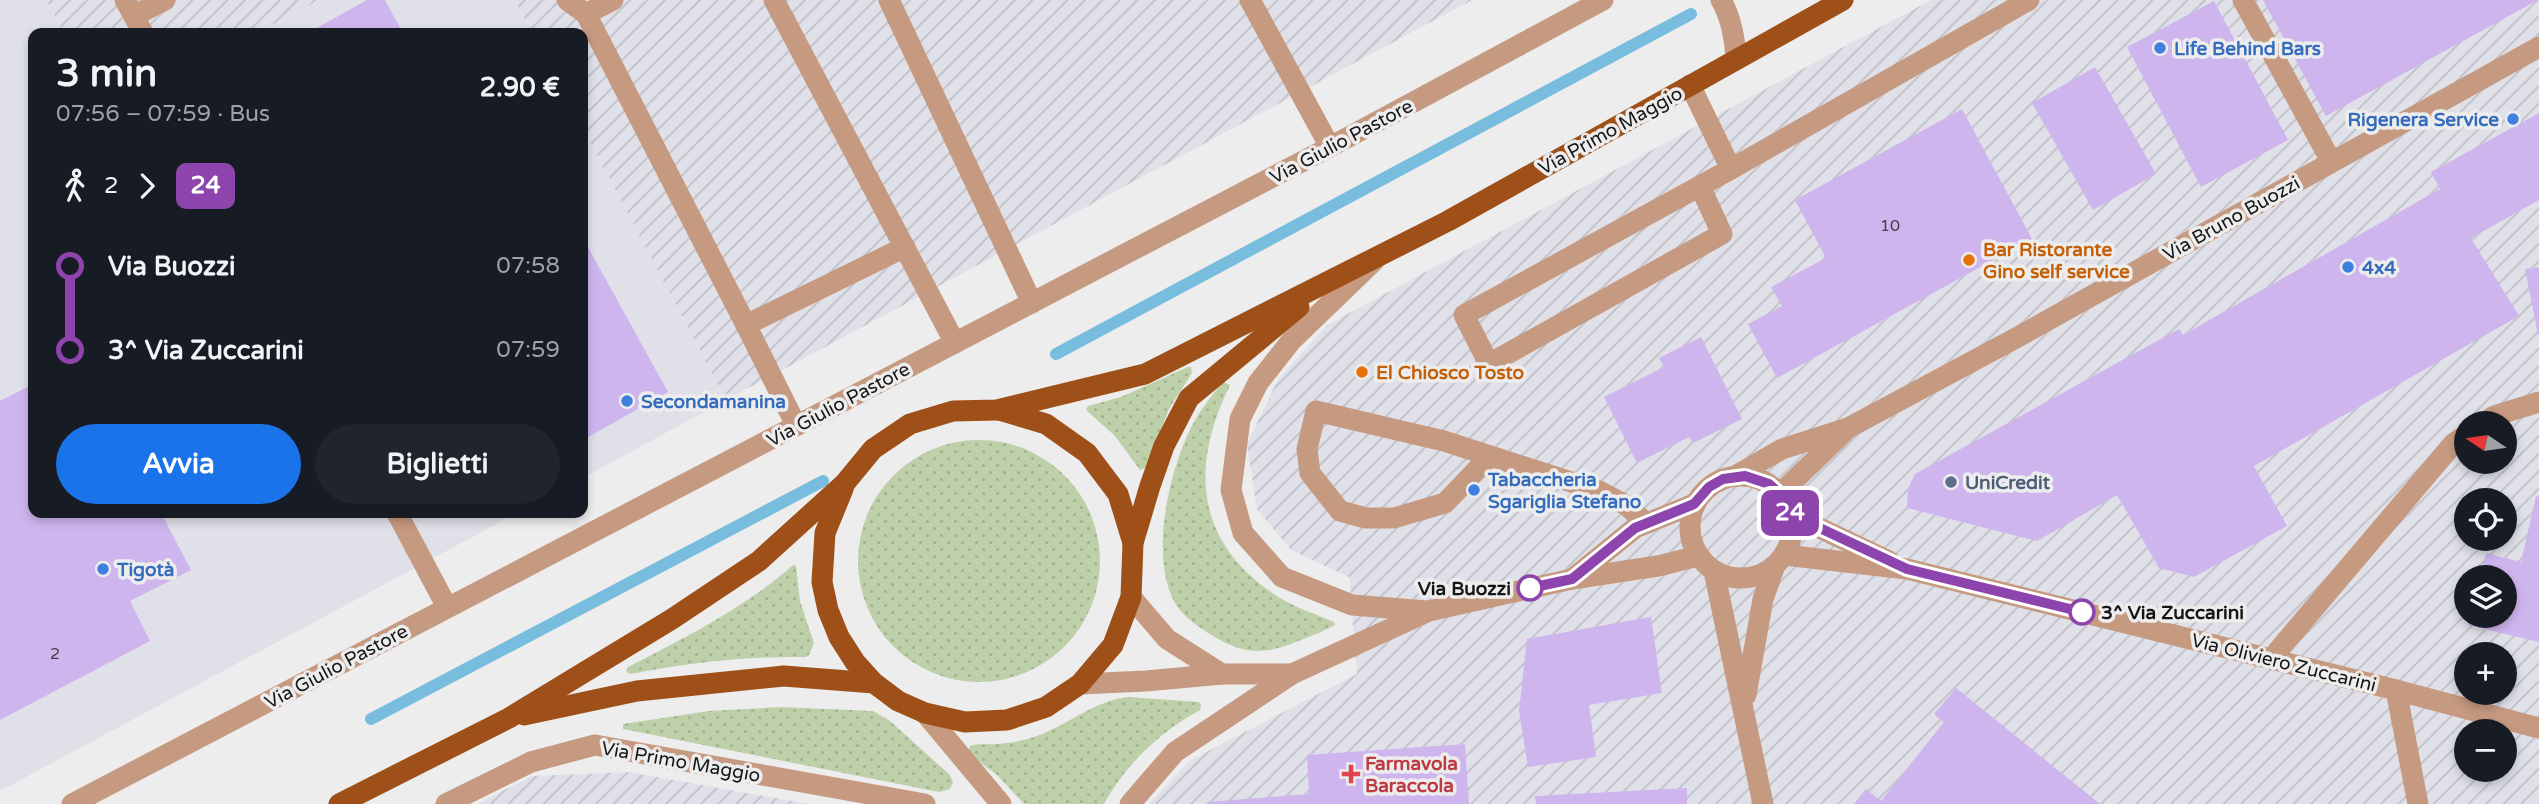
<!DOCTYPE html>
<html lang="it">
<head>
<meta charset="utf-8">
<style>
	body { margin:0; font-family:"Varela Round",sans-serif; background:#20242c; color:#f1f3f6; height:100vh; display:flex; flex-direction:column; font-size:26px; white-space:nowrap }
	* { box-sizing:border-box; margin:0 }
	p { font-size:23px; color:#9ea1a6 }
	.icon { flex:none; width:38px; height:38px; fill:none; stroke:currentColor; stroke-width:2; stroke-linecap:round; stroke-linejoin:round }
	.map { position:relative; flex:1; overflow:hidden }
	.sheet { position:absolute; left:28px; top:28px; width:560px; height:490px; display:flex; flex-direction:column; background:#171b24; border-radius:14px; box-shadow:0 4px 10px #0003 }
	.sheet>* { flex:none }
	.badge { padding:0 14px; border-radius:10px; font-size:24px; line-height:46px }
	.needle { width:46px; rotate:283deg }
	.buttons { position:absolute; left:2454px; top:411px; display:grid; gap:14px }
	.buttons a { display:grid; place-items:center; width:63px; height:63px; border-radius:50%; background:#171b24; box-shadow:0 4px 10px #0003; font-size:35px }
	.map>.badge { position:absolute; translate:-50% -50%; box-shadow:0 0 0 4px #fff }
	.legs { display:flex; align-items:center; gap:10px; height:77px; padding:0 28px; font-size:23px }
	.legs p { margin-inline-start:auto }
	.overview { display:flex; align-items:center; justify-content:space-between; height:119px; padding:0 28px }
	h1 { font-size:38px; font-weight:800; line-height:52px }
	.button { display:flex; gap:14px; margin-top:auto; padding:14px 28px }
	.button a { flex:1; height:80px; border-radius:42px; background:#1a73e8; color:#fff; font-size:28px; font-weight:800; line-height:80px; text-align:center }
	.button a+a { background:#20242c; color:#f1f3f6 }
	ul { padding:0 28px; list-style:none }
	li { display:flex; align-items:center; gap:24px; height:84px; font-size:26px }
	li i { display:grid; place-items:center; width:10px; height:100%; margin:0 9px; background:currentColor }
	li i::after { content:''; width:18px; height:18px; margin:-9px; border:5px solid; border-radius:50%; background:#171b24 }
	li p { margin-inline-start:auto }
	li:first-child i { background:linear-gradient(#0000 50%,currentColor 0) }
	li:last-child i { background:linear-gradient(currentColor 50%,#0000 0) }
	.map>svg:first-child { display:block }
</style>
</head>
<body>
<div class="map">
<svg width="2539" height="804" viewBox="0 0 2539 804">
	<defs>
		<pattern id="industrial-furrows" width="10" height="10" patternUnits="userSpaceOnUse" patternTransform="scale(1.75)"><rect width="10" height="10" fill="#e0e0e9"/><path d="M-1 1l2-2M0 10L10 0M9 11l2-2" fill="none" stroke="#bfbfc7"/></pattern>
		<pattern id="grass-dots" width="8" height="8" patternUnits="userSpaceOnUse" patternTransform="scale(1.75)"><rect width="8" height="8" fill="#bed0a9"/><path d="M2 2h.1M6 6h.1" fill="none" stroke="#a3b291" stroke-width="1.8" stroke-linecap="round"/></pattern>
	</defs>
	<rect width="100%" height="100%" fill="#ededee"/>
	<g fill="#e0e0e9">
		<path d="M0 0H46L64 33H33V513H517L0 791Z"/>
		<path d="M319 0H515L532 33H257Z"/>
		<path d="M583 129 726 400 583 478Z"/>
	</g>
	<g fill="url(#industrial-furrows)" fill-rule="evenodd">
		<path d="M46 0H319L257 33H64Z"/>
		<path d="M515 0H1472L726 400 583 129V33H532Z"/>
		<path d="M1931 0H2539V804H1149L1191 760 1357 674 1349 577 1291 550 1257 509 1247 444 1277 381 1327 325ZM2466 424H2504V462H2466ZM2466 500H2504V539H2466ZM2466 578H2504V616H2466ZM2466 654H2504V693H2466ZM2466 732H2504V770H2466Z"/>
		<path d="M628 772 810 804H477L532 776Z"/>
	</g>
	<g fill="url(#grass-dots)">
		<path d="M1188 367H1191L1192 373 1169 409 1147 467 1140 470 1115 436 1086 410 1088 406 1121 397Z"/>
		<path d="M1223 382 1230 385C1191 464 1194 538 1271 592 1290 606 1313 613 1334 622L1335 625C1326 630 1316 634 1306 638 1270 653 1250 658 1215 637 1201 629 1183 617 1175 603 1150 559 1168 478 1187 436 1196 416 1209 398 1223 382Z"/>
		<circle cx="979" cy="561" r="121"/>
		<path d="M793 565 796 566 800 601 814 643 809 655 806 657C745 656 689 663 630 674L626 672 628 667C684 638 745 608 793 565Z"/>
		<path d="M1128 697 1199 702 1201 705 1200 710C1160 732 1126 764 1104 804H1024L998 776 971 755 969 751 970 746C978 743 988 745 997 744 1010 743 1022 741 1034 737 1067 726 1093 701 1128 697Z"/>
		<path d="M781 707 873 711 890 721 950 775 953 782 950 789 939 792 623 729V724L709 711Z"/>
	</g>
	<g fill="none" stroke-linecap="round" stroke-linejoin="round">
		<g stroke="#78bddd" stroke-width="12">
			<path d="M1056 354 1691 14"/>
			<path d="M371 719 823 481"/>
		</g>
	</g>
	<g fill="#cfb5ee">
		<path d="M367 0H385L403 33H308Z"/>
		<path d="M2263 0H2538L2326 116Z"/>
		<path d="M2214 1 2288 140 2201 187 2127 47Z"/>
		<path d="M2095 67 2156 174 2093 210 2032 103Z"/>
		<path d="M1962 109 2032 239 1777 378 1748 324 1782 306 1771 287 1826 258 1795 200Z"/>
		<path d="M2539 113V200L2471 238 2519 316 2254 466 2287 526 2194 577 2159 568 2117 495 2037 541 1907 508 1908 489 1915 474 2179 329 2183 335 2440 189 2431 172Z"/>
		<path d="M583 238 668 392 583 440Z"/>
		<path d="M2539 267V335H2538L2525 269Z"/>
		<path d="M1701 337 1742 419 1693 443 1689 437 1637 463 1604 397 1664 367 1659 358Z"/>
		<path d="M33 384V513H161L191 570 130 601 150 641 0 720V401Z"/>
		<path d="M2536 496 2539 497V642L2468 625 2471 616H2504V578H2480L2486 553 2521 562Z"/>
		<path d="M1651 617 1662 693 1589 705 1596 757 1528 767 1519 711 1527 639Z"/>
		<path d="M1956 688 2100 804H1854L1866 789 1881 801 1944 722 1934 714Z"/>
		<path d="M1465 744 1469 804H1207V802L1309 794 1307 755Z"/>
		<path d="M1687 788V804H1536L1535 796Z"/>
	</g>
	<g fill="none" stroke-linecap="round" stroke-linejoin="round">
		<g stroke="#c69a80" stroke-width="21">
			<path d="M125 0 143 33"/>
			<path d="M567 0 586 14"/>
			<path d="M613 0 586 14 746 325 905 247"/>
			<path d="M774 0 955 343"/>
			<path d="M889 0 1032 303"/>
			<path d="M1250 0 1330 147"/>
			<path d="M1721 0C1732 19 1735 39 1736 60"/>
			<path d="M2243 0 2331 161"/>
			<path d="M134 16 165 0"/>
			<path d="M1690 85 1731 169"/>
			<path d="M1700 186 1722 234 1489 364 1464 315 1700 186 1731 169 2029 0"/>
			<path d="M1374 261 1291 341 1258 383 1240 419 1231 490 1243 533 1282 577 1352 605 1427 611"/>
			<path d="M746 325 796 425"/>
			<path d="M2483 424 2494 416 2539 402"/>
			<path d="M1490 456 1445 503 1394 518H1366L1340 511 1310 473 1307 449 1316 411 1444 441 1599 491 1626 505 1646 523"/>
			<circle cx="1741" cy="527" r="51"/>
			<path d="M1735 476 1782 449 1848 428 2016 338 2539 47"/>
			<path d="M1780 494 1844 432"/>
			<path d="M397 513 447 607"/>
			<path d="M1790 514 1889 561"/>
			<path d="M1784 555 1907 569 2396 690 2539 728"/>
			<path d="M1714 571 1763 804"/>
			<path d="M1572 579 1635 528 1694 504"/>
			<path d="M1131 597 1167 639 1222 674"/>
			<path d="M2271 659 2453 444 2466 435"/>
			<path d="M1080 684 1146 681 1222 674H1292"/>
			<path d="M2396 690 2418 804"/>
			<path d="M1746 695 1763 599 1775 565"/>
			<path d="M925 713 1001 804"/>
			<path d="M72 804 1330 147 1603 0"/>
			<path d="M446 804 531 762 595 745 925 804"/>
			<path d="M1130 804 1175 752 1292 674 1429 611 1572 579 1658 566 1698 556"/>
		</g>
		<g stroke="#9e5018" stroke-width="21">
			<path d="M999 410 1046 424 1087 453 1118 494 1133 543"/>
			<path d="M843 489 825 533 822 582 828 610 839 637 855 662 874 683 898 701 925 713 965 722 1007 720 1046 707 1080 684 1113 645 1131 597 1133 543 1150 486 1164 446 1189 398 1299 307"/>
			<path d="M524 715 637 691 784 676 874 683"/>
			<path d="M339 804 509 718 672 619 759 561 845 483 873 449 910 424 953 411 997 410 1145 374 1448 221 1843 0"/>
		</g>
	</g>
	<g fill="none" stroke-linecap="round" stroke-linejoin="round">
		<g stroke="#fff" stroke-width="16">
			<path id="line-1" d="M1530 588 1572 579 1635 528 1694 504 1709 487 1723 479 1745 476 1769 484 1780 494 1790 514 1907 569 2082 612"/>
		</g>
		<use href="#line-1" stroke="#8e44ad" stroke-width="10"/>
	</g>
	<g fill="#3f7fe0" stroke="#ededee" stroke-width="2.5">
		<circle cx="2160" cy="48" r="7"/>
		<circle cx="2513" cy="119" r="7"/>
		<circle cx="2348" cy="267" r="7"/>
		<circle cx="627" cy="401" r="7"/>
		<circle cx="1474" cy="490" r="7"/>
		<circle cx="103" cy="569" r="7"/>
	</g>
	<g fill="#e8710a" stroke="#ededee" stroke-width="2.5">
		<circle cx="1969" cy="260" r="7"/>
		<circle cx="1362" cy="372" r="7"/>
	</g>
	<circle fill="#5c6f8a" stroke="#ededee" stroke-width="2.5" cx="1951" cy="482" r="7"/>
	<g fill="#fff" stroke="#8e44ad" stroke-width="3.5">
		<circle cx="1530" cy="588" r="12"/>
		<circle cx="2082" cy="612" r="12"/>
	</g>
	<path fill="#e0444e" stroke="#ededee" stroke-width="2.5" d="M1347.5 763.5h7v7h7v7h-7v7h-7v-7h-7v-7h7z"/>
	<g text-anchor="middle" stroke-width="7" stroke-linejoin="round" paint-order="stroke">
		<g font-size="16" fill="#443e4c">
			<text x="1890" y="231">10</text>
			<text x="55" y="659">2</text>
		</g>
		<g font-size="19" font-weight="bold" fill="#366cbe" stroke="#ededee" text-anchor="start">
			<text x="2174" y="55">Life Behind Bars</text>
			<text x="2499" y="126" text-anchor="end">Rigenera Service</text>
			<text x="2362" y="274">4x4</text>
			<text x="641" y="408">Secondamanina</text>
			<text x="1488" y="486">Tabaccheria<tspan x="1488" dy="22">Sgariglia Stefano</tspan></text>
			<text x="117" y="576">Tigotà</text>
		</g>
		<g font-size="19" fill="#161616" stroke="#ededee">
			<text transform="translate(1610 130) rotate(-29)" y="7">Via Primo Maggio</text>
			<text transform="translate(1341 141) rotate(-28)" y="7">Via Giulio Pastore</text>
			<text transform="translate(2231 218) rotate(-29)" y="7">Via Bruno Buozzi</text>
			<text transform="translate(838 404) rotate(-28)" y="7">Via Giulio Pastore</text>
			<text transform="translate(2284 662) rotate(14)" y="7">Via Oliviero Zuccarini</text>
			<text transform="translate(336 666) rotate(-28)" y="7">Via Giulio Pastore</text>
			<text transform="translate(681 761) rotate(10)" y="7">Via Primo Maggio</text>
		</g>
		<g font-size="19" font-weight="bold" fill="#c56008" stroke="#ededee" text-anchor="start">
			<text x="1983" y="256">Bar Ristorante<tspan x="1983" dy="22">Gino self service</tspan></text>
			<text x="1376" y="379">El Chiosco Tosto</text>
		</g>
		<g font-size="19" font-weight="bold" fill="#4e5e75" stroke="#ededee" text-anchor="start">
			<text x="1965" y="489">UniCredit</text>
		</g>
		<g font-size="19" font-weight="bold" fill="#161616" stroke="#ededee" text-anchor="end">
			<text x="1511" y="595">Via Buozzi</text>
			<text x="2101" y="619" text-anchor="start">3^ Via Zuccarini</text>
		</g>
		<g font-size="19" font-weight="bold" fill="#be3a42" stroke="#ededee" text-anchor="start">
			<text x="1365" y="770">Farmavola<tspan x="1365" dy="22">Baraccola</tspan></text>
		</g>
	</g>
</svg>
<div class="buttons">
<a><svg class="needle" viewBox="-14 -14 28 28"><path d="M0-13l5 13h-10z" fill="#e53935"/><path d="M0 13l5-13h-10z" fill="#9ea1a6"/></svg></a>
<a><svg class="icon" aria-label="locate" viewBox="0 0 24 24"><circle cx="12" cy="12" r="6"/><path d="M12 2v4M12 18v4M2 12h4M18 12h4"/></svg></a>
<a><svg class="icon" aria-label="layers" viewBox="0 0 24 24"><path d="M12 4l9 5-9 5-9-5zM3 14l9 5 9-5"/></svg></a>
<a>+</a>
<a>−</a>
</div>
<b class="badge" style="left:1790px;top:513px;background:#8e44ad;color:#fff">24</b>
<section class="sheet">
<div class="overview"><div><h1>3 min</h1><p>07:56 – 07:59 · Bus</p></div><b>2.90 €</b></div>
<div class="legs"><svg class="icon" aria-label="walk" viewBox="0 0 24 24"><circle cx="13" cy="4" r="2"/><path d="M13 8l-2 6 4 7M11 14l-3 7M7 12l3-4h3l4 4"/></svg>2<svg class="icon" aria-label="forward" viewBox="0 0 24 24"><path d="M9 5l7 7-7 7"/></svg><b class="badge" style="background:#8e44ad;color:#fff">24</b></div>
<ul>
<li><i style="color:#8e44ad"></i><b>Via Buozzi</b><p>07:58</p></li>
<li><i style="color:#8e44ad"></i><b>3^ Via Zuccarini</b><p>07:59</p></li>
</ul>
<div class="button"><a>Avvia</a><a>Biglietti</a></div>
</section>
</div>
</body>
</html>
